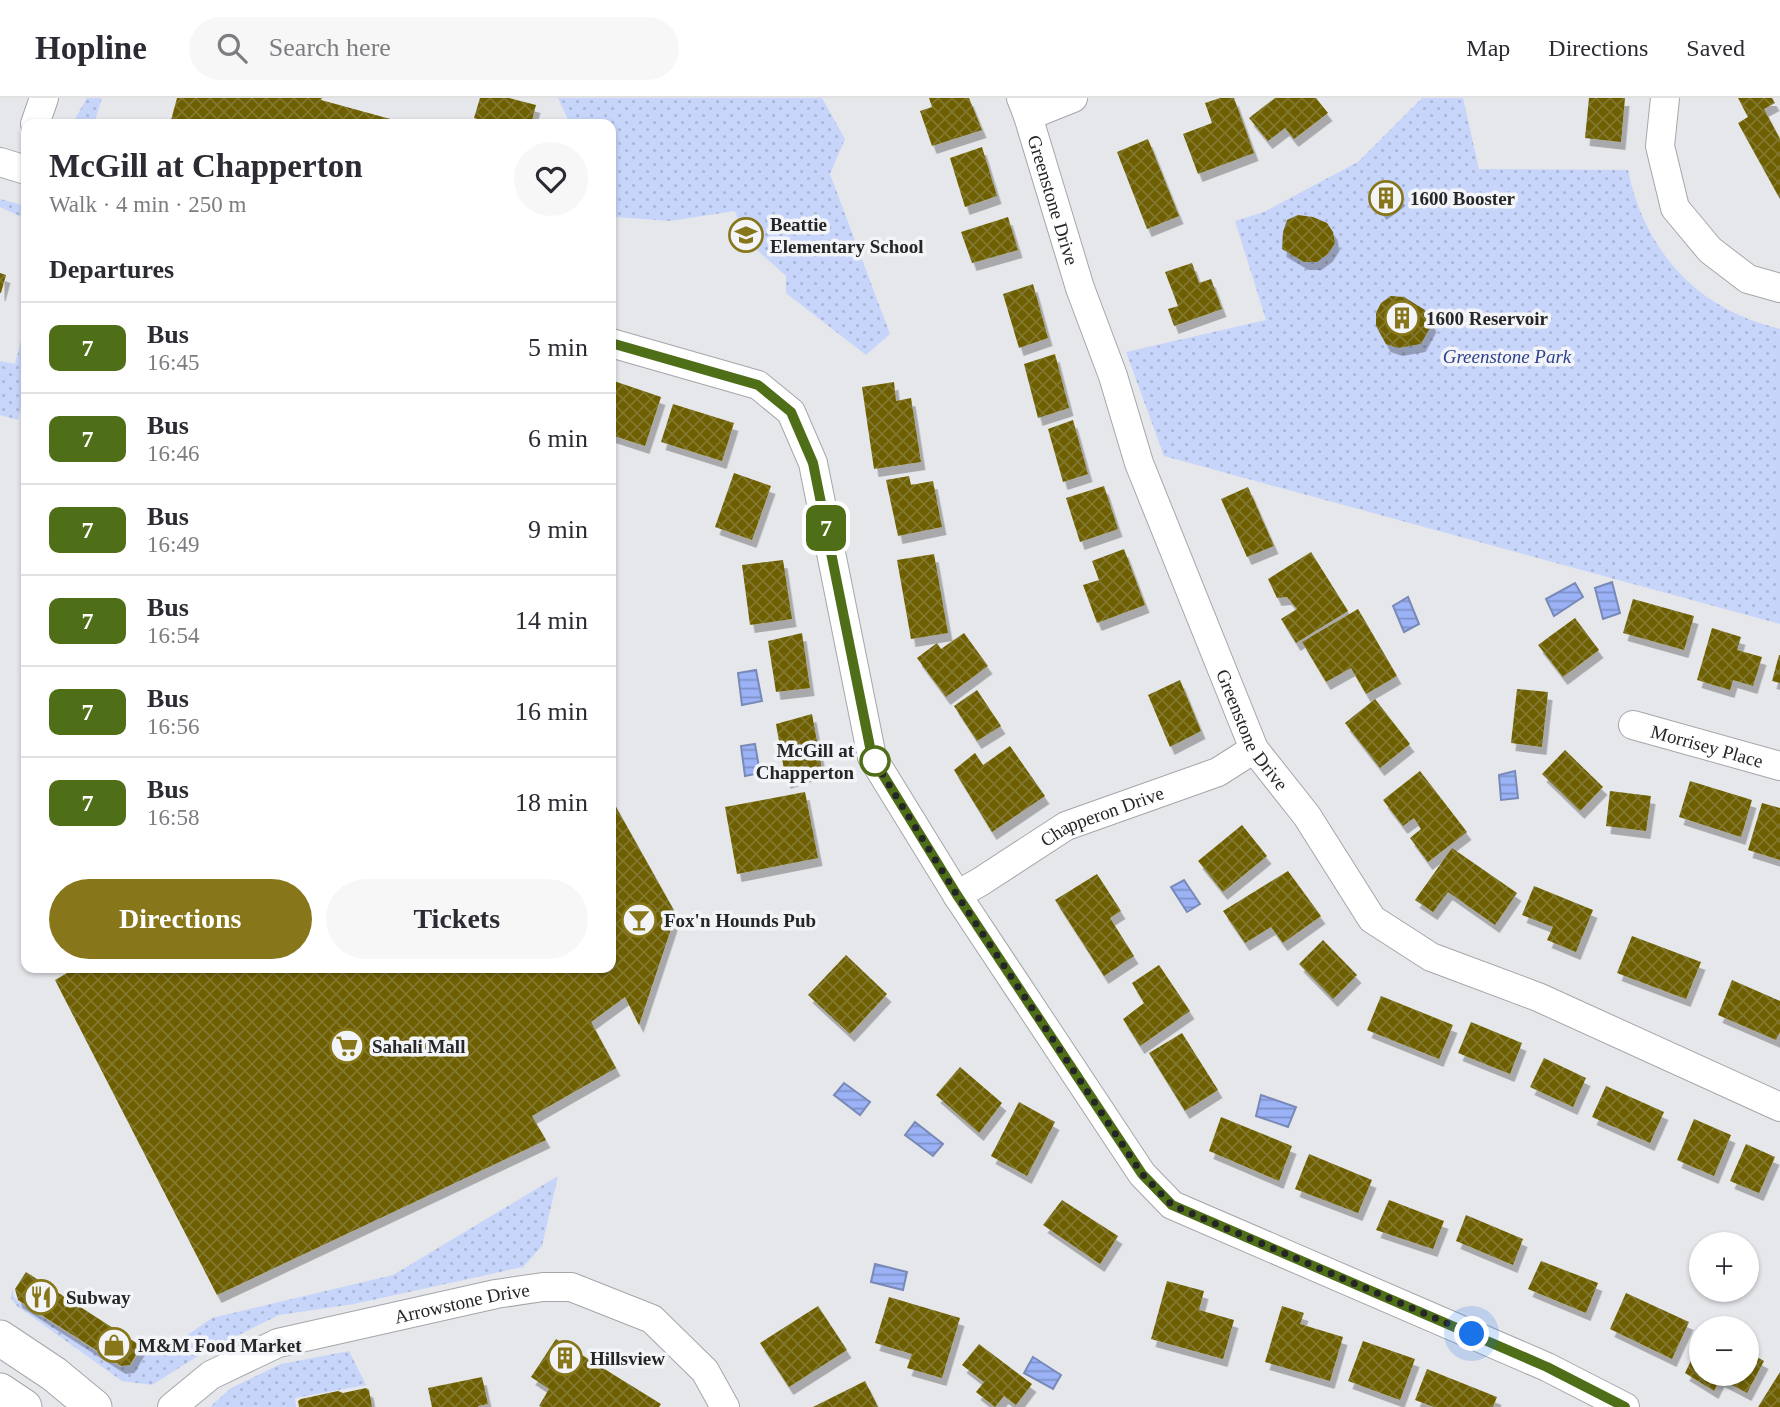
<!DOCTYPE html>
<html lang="en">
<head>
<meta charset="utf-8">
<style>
	body { margin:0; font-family:Georgia,serif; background:#f7f7f7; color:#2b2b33; height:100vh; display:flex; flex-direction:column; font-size:26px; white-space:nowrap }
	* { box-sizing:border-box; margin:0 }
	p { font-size:23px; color:#7c7c81 }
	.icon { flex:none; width:38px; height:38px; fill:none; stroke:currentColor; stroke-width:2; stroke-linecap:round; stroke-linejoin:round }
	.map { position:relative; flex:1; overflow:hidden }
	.side { position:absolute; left:21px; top:21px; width:595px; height:854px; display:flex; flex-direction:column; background:#fff; border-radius:14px; box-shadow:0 2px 5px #0004 }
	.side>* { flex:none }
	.badge { padding:0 14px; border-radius:10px; font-size:24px; line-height:46px }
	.fabs { position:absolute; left:1689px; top:1134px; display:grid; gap:14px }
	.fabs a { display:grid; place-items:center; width:70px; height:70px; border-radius:50%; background:#fff; box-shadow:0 2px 5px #0004; font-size:35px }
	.you { position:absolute; width:35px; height:35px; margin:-18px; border:5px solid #fff; border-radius:50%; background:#1a73e8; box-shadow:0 0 0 10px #1a73e833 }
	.map>.badge { position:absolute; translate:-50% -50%; box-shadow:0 0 0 4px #fff }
	h2 { padding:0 28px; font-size:26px; line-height:63px }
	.round { display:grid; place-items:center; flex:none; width:74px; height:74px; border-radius:37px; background:#f7f7f7 }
	.overview { display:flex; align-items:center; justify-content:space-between; height:119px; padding:0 28px }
	h1 { font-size:33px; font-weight:800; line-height:52px }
	.button { display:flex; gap:14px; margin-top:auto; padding:14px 28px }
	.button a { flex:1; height:80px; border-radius:42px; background:#87771a; color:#fff; font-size:28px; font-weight:800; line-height:80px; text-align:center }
	.button a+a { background:#f7f7f7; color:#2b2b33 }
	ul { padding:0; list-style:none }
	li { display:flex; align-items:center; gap:21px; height:91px; padding:0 28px; border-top:2px solid #e1e1e2 }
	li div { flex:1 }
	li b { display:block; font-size:26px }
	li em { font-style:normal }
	li .badge { min-width:77px; font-weight:700; text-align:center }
	header { display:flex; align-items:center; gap:42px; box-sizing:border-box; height:98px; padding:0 35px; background:#fff; border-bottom:2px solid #e1e1e2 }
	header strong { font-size:33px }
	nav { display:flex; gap:38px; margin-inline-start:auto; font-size:24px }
	.search { width:490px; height:63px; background:#f7f7f7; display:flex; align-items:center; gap:18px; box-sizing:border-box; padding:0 24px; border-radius:38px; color:#7c7c81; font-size:26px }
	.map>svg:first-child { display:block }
</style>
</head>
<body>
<header>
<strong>Hopline</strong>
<div class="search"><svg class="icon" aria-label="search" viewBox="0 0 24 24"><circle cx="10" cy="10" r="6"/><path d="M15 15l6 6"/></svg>Search here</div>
<nav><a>Map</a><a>Directions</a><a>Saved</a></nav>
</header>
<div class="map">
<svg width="1780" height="1309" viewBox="0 0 1780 1309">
	<defs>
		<pattern id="green-dots" width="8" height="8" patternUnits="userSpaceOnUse" patternTransform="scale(1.75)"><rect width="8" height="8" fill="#c7d5fa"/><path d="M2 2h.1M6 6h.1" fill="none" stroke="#abb7d6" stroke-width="1.8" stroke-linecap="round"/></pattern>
		<pattern id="water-rules" width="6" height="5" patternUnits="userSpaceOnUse" patternTransform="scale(1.75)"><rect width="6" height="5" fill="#9bb3f6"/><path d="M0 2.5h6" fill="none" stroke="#7e91c7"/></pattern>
		<pattern id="building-cross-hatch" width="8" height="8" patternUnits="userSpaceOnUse" patternTransform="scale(1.75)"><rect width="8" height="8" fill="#6e6002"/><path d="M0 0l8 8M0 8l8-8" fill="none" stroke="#827831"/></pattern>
		<filter id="shadow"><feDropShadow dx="4.5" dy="8" stdDeviation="0" flood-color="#0004"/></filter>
	</defs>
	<rect width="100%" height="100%" fill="#e6e7eb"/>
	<g fill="url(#green-dots)">
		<path d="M87 0H102L94 26H72Z"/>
		<path d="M558 0H822L845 41 830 76 890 236 866 257 786 195V178L746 142 735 113 670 123 616 119 611 108V26H570Z"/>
		<path d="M1422 0H1463L1479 71 1628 72C1641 136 1678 190 1739 217 1752 223 1766 227 1780 231V526L1164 358 1126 254 1266 222 1235 123 1264 114 1358 64Z"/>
		<path d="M0 101 26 108V121L0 109Z"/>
		<path d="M26 223V290L18 322 0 317V263L15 266Z"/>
		<path d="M558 1078 542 1148 523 1169 354 1206 279 1217 206 1253 152 1287 122 1283 17 1208 11 1200 12 1190 14 1199 18 1203 120 1269 131 1267 143 1250 170 1249 212 1220 393 1177Z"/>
		<path d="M349 1253 366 1287 295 1300 296 1309H210L231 1290 281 1266Z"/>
	</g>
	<g fill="url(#water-rules)" stroke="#7889b8" stroke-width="2">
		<path d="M1612 484 1620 515 1603 521 1595 490Z"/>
		<path d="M1575 485 1583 499 1554 518 1546 501Z"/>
		<path d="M1408 499 1419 526 1404 534 1393 508Z"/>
		<path d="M756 572 762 603 742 607 738 575Z"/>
		<path d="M755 646 760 675 745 678 741 648Z"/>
		<path d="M1515 673 1518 700 1501 702 1499 677Z"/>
		<path d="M1184 782 1200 806 1187 814 1171 789Z"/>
		<path d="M844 985 870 1004 860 1017 834 997Z"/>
		<path d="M1261 997 1296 1009 1288 1029 1256 1018Z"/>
		<path d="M915 1024 943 1046 933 1058 905 1037Z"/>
		<path d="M875 1166 907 1174 903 1192 871 1184Z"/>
		<path d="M1033 1259 1061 1277 1053 1291 1024 1275Z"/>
	</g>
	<g fill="url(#building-cross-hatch)" filter="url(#shadow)">
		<path d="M177 0H322L321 2 405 25 170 26Z"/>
		<path d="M480 0H509L536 7 531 26H495L474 20Z"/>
		<path d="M929 0H969L982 32 932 48 920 13 932 9Z"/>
		<path d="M1220 0H1234L1254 55 1198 76 1183 36 1212 25 1205 5Z"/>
		<path d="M1275 0H1316L1328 15 1294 41 1285 30 1268 43 1249 20Z"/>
		<path d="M1589 0H1625L1621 44 1585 40Z"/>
		<path d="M1738 0H1772L1775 5 1764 11 1780 41V101L1738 25 1748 19Z"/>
		<path d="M1148 41 1179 118 1147 131 1117 54Z"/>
		<path d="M982 49 997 98 965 109 950 60Z"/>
		<path d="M1390 86 1401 100 1382 114 1372 100Z"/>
		<path d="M1298 117 1313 119 1327 125 1333 134 1335 145 1328 156 1317 164H1304L1282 151 1283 134 1287 122Z"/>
		<path d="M1008 119 1018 152 972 165 961 134Z"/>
		<path d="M1192 165 1199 185 1211 181 1222 211 1174 228 1168 211 1178 208 1165 174Z"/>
		<path d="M0 175 6 177 1 195H0Z"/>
		<path d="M1033 186 1048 240 1019 250 1003 196Z"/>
		<path d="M1391 198 1404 199 1425 212 1432 226 1421 246 1398 250 1386 246 1376 228V215L1381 205Z"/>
		<path d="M1055 256 1069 310 1038 320 1024 266Z"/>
		<path d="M611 282 661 299 645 348 611 337Z"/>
		<path d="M894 284 896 303 911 300 921 364 874 371 862 289Z"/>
		<path d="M673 306 734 325 722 363 661 344Z"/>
		<path d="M1073 322 1088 376 1063 384 1048 331Z"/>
		<path d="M734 375 771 388 752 442 715 429Z"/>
		<path d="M909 378 911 387 933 383 942 429 898 438 886 382Z"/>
		<path d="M1104 388 1118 431 1080 444 1066 400Z"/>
		<path d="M1248 389 1274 448 1247 459 1221 401Z"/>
		<path d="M1124 451 1145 507 1097 525 1083 487 1099 482 1092 463Z"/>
		<path d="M1311 454 1348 513 1296 545 1281 521 1297 511 1287 499 1277 500 1268 481Z"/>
		<path d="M934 456 948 535 911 541 897 462Z"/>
		<path d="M783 462 792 521 750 527 742 467Z"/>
		<path d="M1633 501 1694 518 1684 552 1623 535Z"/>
		<path d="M1358 511 1397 578 1366 596 1351 570 1326 584 1302 544Z"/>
		<path d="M1575 520 1599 552 1563 579 1538 547Z"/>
		<path d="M1712 530 1741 539 1737 552 1762 559 1753 588 1733 582 1730 592 1697 582Z"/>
		<path d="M802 535 810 590 776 594 768 543Z"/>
		<path d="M964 535 988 568 946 599 917 560 937 545 941 551Z"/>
		<path d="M1779 557H1780V585L1772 583Z"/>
		<path d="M1180 582 1201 633 1170 649 1148 597Z"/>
		<path d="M1517 591 1548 594 1542 649 1511 645Z"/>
		<path d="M977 592 1001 628 977 643 954 608Z"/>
		<path d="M1375 601 1410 646 1380 670 1345 625Z"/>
		<path d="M812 616 822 671 786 683 776 626Z"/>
		<path d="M1010 648 1045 698 992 734 954 672 975 655 983 667Z"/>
		<path d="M1565 652 1603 689 1580 713 1542 676Z"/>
		<path d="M1420 673 1467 734 1428 764 1410 740 1421 731 1414 720 1403 728 1383 702Z"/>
		<path d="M1690 683 1752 702 1741 739 1679 719Z"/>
		<path d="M1610 693 1651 698 1646 733 1606 728Z"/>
		<path d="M805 694 818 760 737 776 725 709Z"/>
		<path d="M611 700 676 816 639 927 625 899 591 924 616 970 532 1018 546 1042 217 1197 55 882 76 870H611Z"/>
		<path d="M1762 705 1780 710V762L1748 752Z"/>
		<path d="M1242 727 1267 758 1223 794 1198 763Z"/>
		<path d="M1452 750 1517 795 1495 827 1448 794 1433 814 1415 802Z"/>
		<path d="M1288 773 1321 818 1283 845 1271 829 1245 845 1223 813Z"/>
		<path d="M1097 776 1121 813 1110 820 1134 858 1104 878 1055 802Z"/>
		<path d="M1534 788 1593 812 1576 854 1547 842 1553 829 1522 817Z"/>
		<path d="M1632 838 1701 864 1686 901 1617 875Z"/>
		<path d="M1323 842 1357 877 1333 901 1299 866Z"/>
		<path d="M846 857 887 896 850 936 808 897Z"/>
		<path d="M1159 867 1190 913 1140 948 1123 921 1144 905 1132 885Z"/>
		<path d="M1732 882 1780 903V934L1776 942 1718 917Z"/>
		<path d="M1381 898 1453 927 1439 961 1367 932Z"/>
		<path d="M1471 924 1522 945 1510 976 1458 955Z"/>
		<path d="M1182 935 1218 992 1185 1013 1149 955Z"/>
		<path d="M1544 960 1586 980 1573 1009 1530 989Z"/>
		<path d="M960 969 1002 1005 979 1035 936 997Z"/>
		<path d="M1606 988 1664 1014 1650 1045 1592 1019Z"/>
		<path d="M1019 1004 1055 1024 1027 1078 991 1058Z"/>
		<path d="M1221 1019 1292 1048 1279 1083 1209 1053Z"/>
		<path d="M1694 1021 1731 1037 1714 1078 1677 1062Z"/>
		<path d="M1746 1046 1775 1059 1759 1095 1730 1083Z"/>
		<path d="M1309 1056 1372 1082 1358 1115 1295 1091Z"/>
		<path d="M1062 1102 1118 1138 1100 1166 1043 1127Z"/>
		<path d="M1389 1102 1444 1123 1433 1151 1376 1132Z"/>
		<path d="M1466 1117 1523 1141 1513 1167 1456 1143Z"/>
		<path d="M1541 1163 1598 1185 1586 1215 1528 1191Z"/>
		<path d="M26 1174 141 1248 130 1267 121 1268 18 1202 15 1191Z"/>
		<path d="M1167 1183 1204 1193 1199 1212 1234 1222 1223 1261 1151 1241Z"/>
		<path d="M1626 1195 1689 1224 1672 1261 1610 1231Z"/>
		<path d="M889 1199 960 1220 942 1280 907 1270 912 1256 875 1245Z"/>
		<path d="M818 1208 847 1252 789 1289 760 1245Z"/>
		<path d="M1282 1208 1304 1215 1300 1226 1343 1239 1330 1283 1265 1264Z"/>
		<path d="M556 1241 661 1306 659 1309H542L539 1308 549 1291 531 1279Z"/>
		<path d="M1701 1242V1276H1746V1253L1764 1263 1747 1295 1720 1281 1714 1293 1685 1275Z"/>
		<path d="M1363 1243 1415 1261 1400 1302 1348 1283Z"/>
		<path d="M979 1246 1032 1286 1016 1307 1004 1298 995 1309 976 1294 984 1284 962 1267Z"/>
		<path d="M1427 1271 1497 1299 1493 1309H1434L1415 1302Z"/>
		<path d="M1780 1274V1309H1758Z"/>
		<path d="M482 1279 488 1306 478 1308V1309H432L428 1290Z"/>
		<path d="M865 1283 878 1309H813Z"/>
		<path d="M366 1290 369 1292 372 1309H299L298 1303 301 1301 338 1293 343 1295Z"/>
	</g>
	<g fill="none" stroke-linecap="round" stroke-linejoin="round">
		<g stroke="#a4a6a9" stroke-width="30">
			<g id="minor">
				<path id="s1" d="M1021 0 1028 18 1080 190 1113 278 1139 365 1254 651 1307 718 1372 821 1431 859 1538 899 1780 1009"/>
				<path d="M1665 0 1660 48 1675 110 1710 152 1748 181 1780 190"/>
				<path d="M1028 18 1073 0"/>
				<path d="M35 26 44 0"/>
				<path d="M0 64 26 72"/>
				<path d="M611 245 758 287 791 314 813 365 872 659 957 797 1142 1076 1172 1107 1547 1269 1625 1309"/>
				<path id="s2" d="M1633 627 1780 668"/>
				<path id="s3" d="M957 797 980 784 1066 728 1218 674 1254 651"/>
				<path id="s4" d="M172 1309 211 1277 278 1245 496 1196 543 1189H571L652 1221 705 1273 725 1309"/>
			</g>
		</g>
		<g stroke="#a4a6a9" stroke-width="37">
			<g id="major">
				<path d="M0 1240 54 1276 94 1309"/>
				<path d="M0 1293 24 1309"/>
			</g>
		</g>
		<use href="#minor" stroke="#fff" stroke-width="28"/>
		<use href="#major" stroke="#fff" stroke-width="35"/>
	</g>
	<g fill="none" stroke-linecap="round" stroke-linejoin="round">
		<g stroke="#fff" stroke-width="16">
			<path id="line" d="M611 245 758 287 791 314 813 365 872 659 957 797 1142 1076 1172 1107 1547 1269 1625 1309"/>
		</g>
		<use href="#line" stroke="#4f6e18" stroke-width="10"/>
		<path stroke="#252627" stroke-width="7" stroke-dasharray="0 12.6" d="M875 663 872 659 957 797 1142 1076 1172 1107 1472 1236"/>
	</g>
	<defs>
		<g id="building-ring" transform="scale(1.75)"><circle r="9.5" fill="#f3f4f8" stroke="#87771a" stroke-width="1.5"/><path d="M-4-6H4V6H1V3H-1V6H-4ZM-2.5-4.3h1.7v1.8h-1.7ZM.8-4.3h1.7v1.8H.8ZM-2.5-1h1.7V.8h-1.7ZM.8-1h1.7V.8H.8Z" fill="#87771a"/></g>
		<g id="school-ring" transform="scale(1.75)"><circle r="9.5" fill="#f3f4f8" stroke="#87771a" stroke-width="1.5"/><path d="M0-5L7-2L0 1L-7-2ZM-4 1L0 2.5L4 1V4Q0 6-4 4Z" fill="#87771a"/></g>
		<g id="bar-ring" transform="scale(1.75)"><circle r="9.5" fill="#f3f4f8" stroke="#87771a" stroke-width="1.5"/><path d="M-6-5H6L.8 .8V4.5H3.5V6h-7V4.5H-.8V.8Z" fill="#87771a"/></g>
		<g id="supermarket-ring" transform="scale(1.75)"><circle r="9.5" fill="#f3f4f8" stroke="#87771a" stroke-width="1.5"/><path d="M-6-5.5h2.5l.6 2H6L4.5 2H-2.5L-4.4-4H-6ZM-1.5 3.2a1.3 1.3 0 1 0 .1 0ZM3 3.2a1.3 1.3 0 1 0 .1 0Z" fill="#87771a"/></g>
		<g id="restaurant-ring" transform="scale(1.75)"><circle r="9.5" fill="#f3f4f8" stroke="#87771a" stroke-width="1.5"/><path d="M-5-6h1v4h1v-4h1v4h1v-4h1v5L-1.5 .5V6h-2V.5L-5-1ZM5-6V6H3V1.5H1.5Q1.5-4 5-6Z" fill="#87771a"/></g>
		<g id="shop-ring" transform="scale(1.75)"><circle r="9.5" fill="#f3f4f8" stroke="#87771a" stroke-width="1.5"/><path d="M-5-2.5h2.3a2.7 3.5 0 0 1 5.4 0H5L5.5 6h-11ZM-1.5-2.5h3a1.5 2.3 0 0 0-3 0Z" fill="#87771a"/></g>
	</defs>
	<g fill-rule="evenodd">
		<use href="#building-ring" x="1386" y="100"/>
		<use href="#school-ring" x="746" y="137"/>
		<use href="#building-ring" x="1402" y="220"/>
		<use href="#bar-ring" x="639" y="822"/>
		<use href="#supermarket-ring" x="347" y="948"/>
		<use href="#restaurant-ring" x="41" y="1199"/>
		<use href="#shop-ring" x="114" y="1247"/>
		<use href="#building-ring" x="565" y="1260"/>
	</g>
	<circle fill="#fff" stroke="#4f6e18" stroke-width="3.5" cx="875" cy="663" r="14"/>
	<g text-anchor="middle" stroke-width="7" stroke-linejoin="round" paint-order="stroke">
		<g font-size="19" font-weight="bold" fill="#252627" stroke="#f3f4f8" text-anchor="start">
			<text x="1410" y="107">1600 Booster</text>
			<text x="770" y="133">Beattie<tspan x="770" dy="22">Elementary School</tspan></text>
			<text x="1426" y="227">1600 Reservoir</text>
			<text x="664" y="829">Fox'n Hounds Pub</text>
			<text x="372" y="955">Sahali Mall</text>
			<text x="66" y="1206">Subway</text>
			<text x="138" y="1254">M&amp;M Food Market</text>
			<text x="590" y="1267">Hillsview</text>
		</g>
		<g font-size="19" fill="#252627" stroke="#f3f4f8">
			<text dy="7" stroke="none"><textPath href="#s1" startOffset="107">Greenstone Drive</textPath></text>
			<text dy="7" stroke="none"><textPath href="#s1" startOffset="674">Greenstone Drive</textPath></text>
			<text dy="7" stroke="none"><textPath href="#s2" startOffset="77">Morrisey Place</textPath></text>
			<text dy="7" stroke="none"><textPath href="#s3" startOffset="166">Chapperon Drive</textPath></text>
			<text dy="7" stroke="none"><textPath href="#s4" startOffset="313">Arrowstone Drive</textPath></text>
		</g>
		<g font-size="19" font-style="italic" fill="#2d418f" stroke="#f3f4f8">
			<text x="1507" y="265">Greenstone Park</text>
		</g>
		<g font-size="19" font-weight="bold" fill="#252627" stroke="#f3f4f8" text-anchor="end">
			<text x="854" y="659">McGill at<tspan x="854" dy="22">Chapperton</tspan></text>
		</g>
	</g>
</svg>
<div class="fabs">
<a>+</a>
<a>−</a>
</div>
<div class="you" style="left:1472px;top:1236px"></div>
<b class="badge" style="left:826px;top:430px;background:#4f6e18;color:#fff">7</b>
<section class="side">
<div class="overview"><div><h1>McGill at Chapperton</h1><p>Walk · 4 min · 250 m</p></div><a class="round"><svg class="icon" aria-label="heart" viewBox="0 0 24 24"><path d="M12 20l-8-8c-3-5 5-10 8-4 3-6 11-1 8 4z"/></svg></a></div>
<h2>Departures</h2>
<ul>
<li><span class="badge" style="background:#4f6e18;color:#fff">7</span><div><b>Bus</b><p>16:45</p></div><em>5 min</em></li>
<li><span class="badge" style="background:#4f6e18;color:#fff">7</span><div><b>Bus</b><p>16:46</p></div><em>6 min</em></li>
<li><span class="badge" style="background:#4f6e18;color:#fff">7</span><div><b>Bus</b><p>16:49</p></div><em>9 min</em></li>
<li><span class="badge" style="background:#4f6e18;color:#fff">7</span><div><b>Bus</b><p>16:54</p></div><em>14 min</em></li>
<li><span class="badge" style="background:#4f6e18;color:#fff">7</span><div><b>Bus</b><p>16:56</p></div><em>16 min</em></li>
<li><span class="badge" style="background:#4f6e18;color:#fff">7</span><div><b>Bus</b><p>16:58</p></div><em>18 min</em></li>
</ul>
<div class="button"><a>Directions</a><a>Tickets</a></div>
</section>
</div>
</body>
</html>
